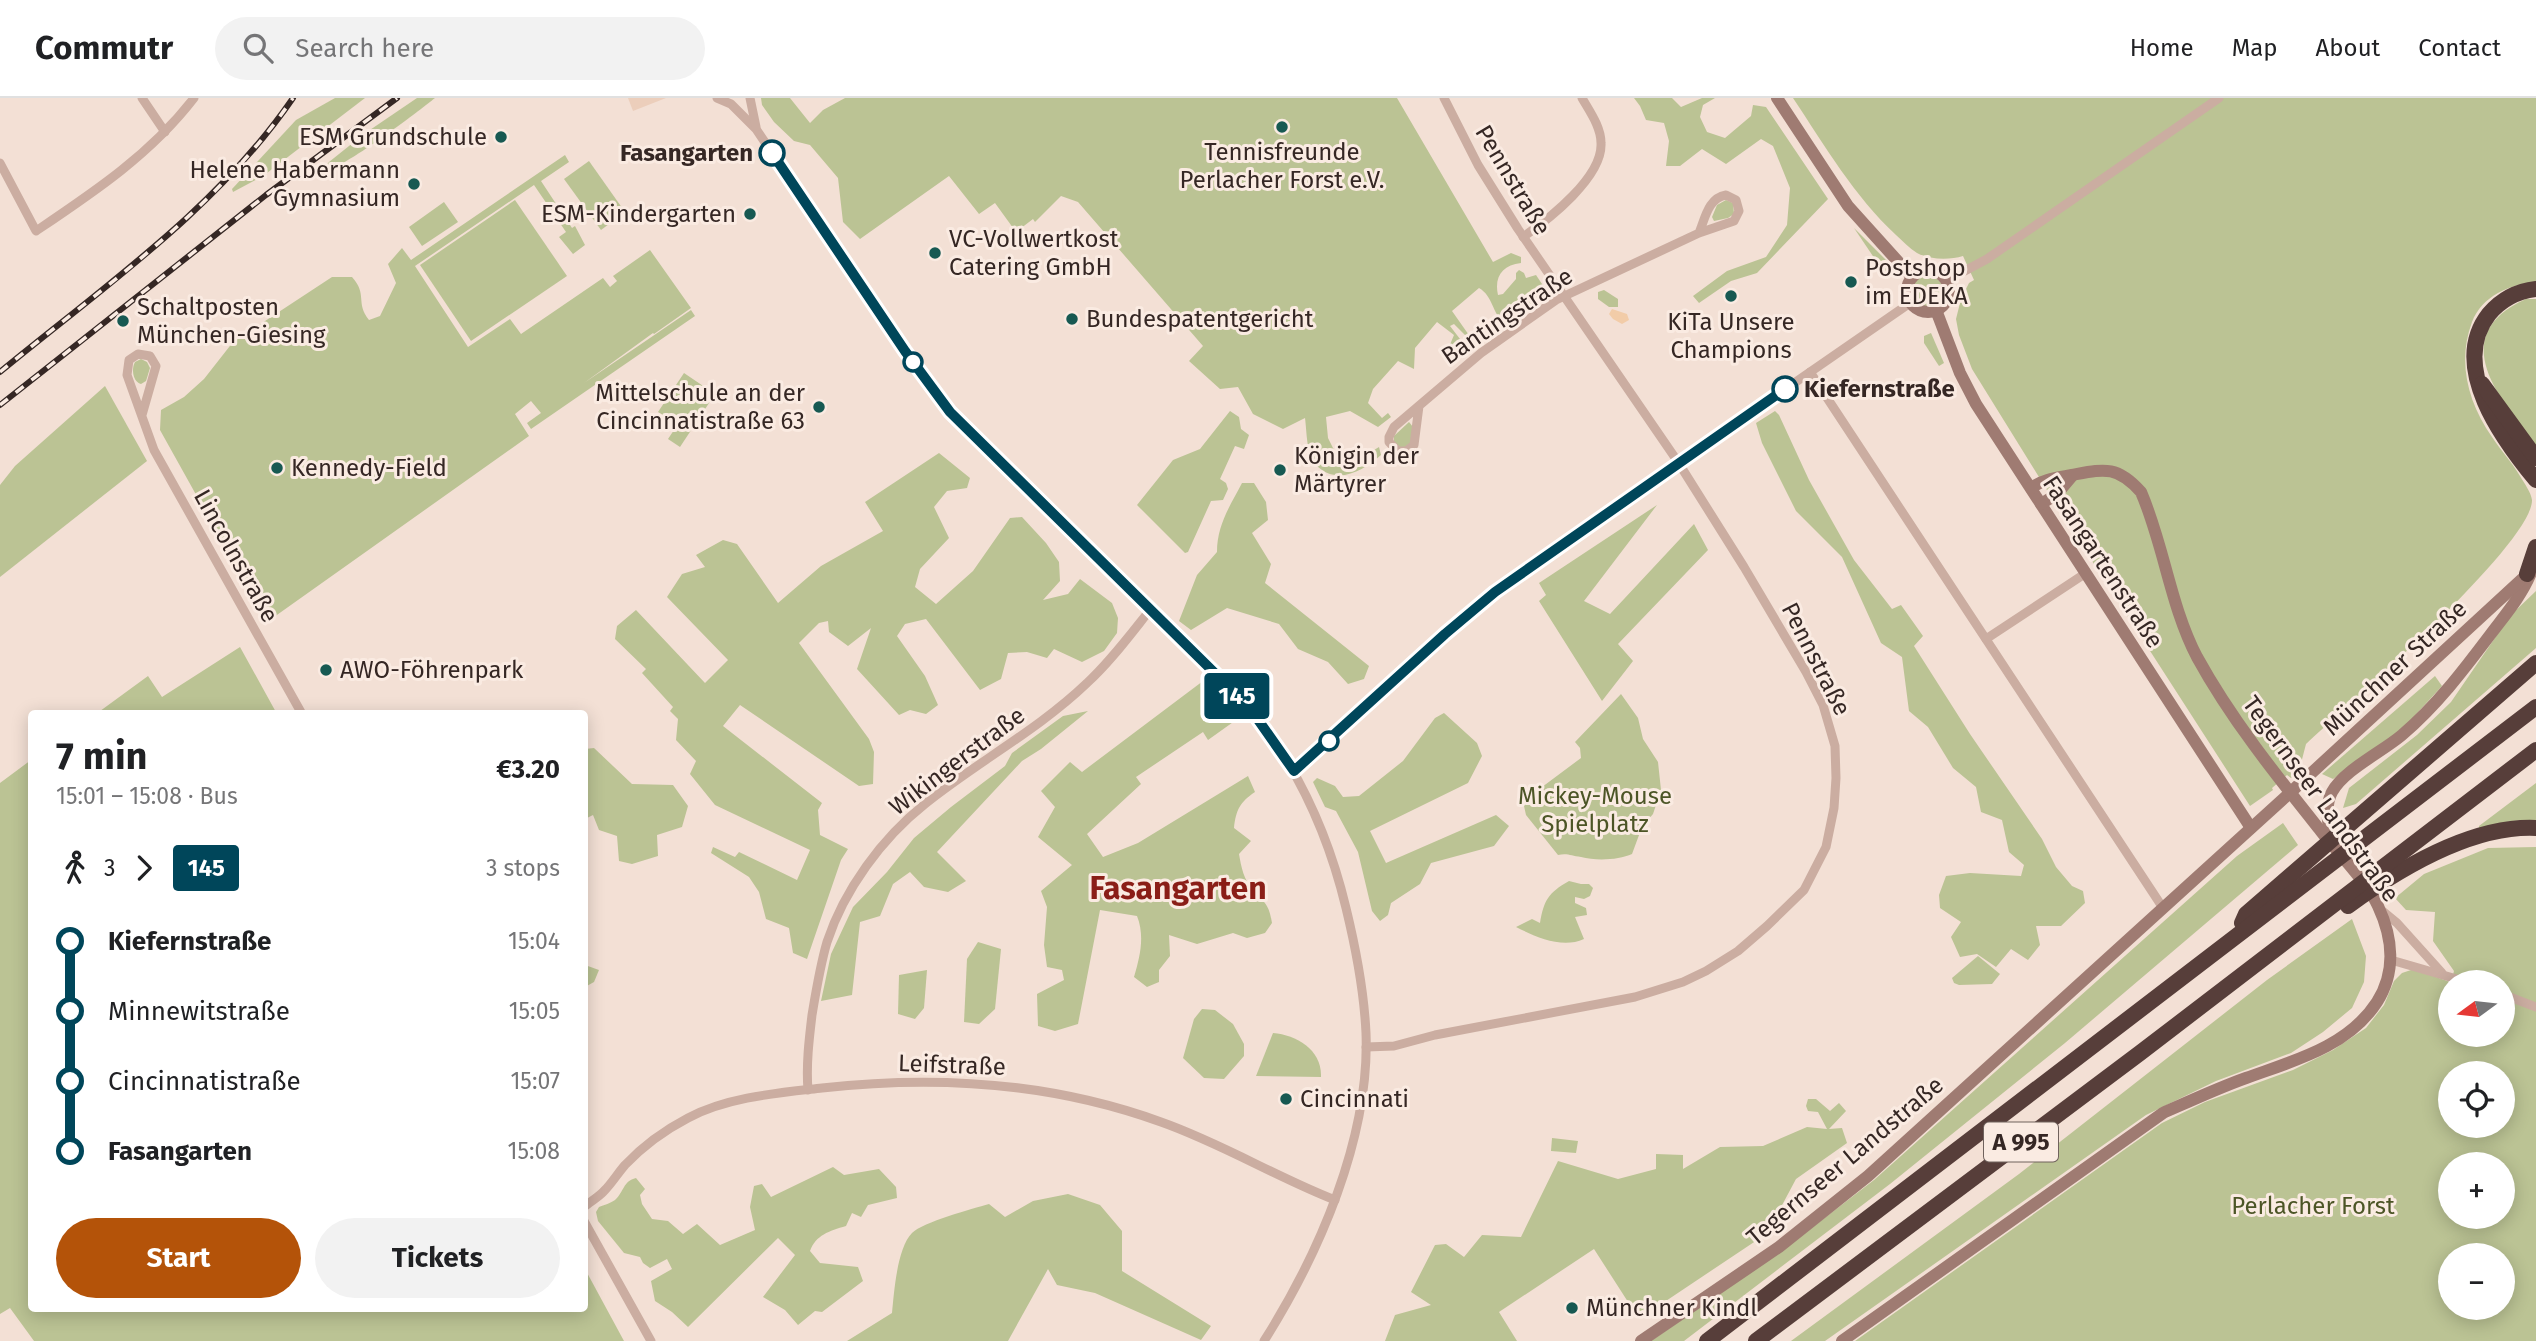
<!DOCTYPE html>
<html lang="en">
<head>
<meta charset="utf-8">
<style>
	body { margin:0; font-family:"Fira Sans",sans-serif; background:#f2f2f2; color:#202124; height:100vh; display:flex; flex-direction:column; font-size:26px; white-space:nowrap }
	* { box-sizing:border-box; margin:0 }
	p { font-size:23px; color:#757577 }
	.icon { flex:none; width:38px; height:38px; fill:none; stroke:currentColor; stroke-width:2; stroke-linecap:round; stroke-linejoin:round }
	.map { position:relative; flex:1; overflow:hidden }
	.details { position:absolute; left:28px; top:612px; width:560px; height:602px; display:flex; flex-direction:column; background:#fff; border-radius:7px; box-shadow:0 4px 18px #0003 }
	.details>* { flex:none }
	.badge { padding:0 14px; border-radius:5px; font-size:24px; line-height:46px }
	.needle { width:46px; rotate:255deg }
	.buttons { position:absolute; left:2438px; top:872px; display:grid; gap:14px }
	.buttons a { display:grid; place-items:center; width:77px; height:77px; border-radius:50%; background:#fff; box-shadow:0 4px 18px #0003; font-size:35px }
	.map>.badge { position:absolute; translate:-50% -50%; box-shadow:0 0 0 4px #fff }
	.legs { display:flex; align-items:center; gap:10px; height:77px; padding:0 28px; font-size:23px }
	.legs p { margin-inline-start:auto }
	.summary { display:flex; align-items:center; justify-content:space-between; height:119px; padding:0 28px }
	h1 { font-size:38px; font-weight:700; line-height:52px }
	.cta { display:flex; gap:14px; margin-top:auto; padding:14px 28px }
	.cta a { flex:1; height:80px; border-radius:42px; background:#b45309; color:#fff; font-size:28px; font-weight:700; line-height:80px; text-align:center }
	.cta a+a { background:#f2f2f2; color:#202124 }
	ul { padding:0 28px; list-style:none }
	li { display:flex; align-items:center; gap:24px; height:70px; font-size:26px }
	li i { display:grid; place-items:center; width:10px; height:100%; margin:0 9px; background:currentColor }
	li i::after { content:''; width:18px; height:18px; margin:-9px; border:5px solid; border-radius:50%; background:#fff }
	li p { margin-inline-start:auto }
	li:first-child i { background:linear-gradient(#0000 50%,currentColor 0) }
	li:last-child i { background:linear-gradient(currentColor 50%,#0000 0) }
	header { display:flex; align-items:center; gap:42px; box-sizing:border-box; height:98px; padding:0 35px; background:#fff; border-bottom:2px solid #e0e0e0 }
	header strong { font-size:33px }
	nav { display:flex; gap:38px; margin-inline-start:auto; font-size:24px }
	.search { width:490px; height:63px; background:#f2f2f2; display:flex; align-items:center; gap:18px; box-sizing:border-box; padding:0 24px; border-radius:38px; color:#757577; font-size:26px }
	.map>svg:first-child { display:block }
</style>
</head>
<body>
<header>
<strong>Commutr</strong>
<div class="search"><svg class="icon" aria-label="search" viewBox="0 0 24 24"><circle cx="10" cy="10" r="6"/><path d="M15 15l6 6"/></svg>Search here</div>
<nav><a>Home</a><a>Map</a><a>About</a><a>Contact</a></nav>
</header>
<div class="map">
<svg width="2536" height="1243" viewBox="0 0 2536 1243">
	<rect width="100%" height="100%" fill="#f3e0d5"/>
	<g fill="#bbc394" fill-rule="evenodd">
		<path d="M335 0H365L263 78 233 94 232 91 296 22Z"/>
		<path d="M417 0H435C419 13 341 72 326 72L325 69 329 64 364 36Z"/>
		<path d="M761 0H790L810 25 823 12 845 0H1397L1493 164 1511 155 1521 159V165C1502 167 1494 179 1498 197L1503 196 1516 181V175L1519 172 1524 175 1526 180 1536 177 1544 189 1546 196 1539 205 1505 227C1492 215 1493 198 1479 190L1452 213 1471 240H1468L1454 226 1450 228 1460 241 1454 251 1449 249 1454 237 1437 224 1415 250 1414 271 1398 263 1373 291 1368 305 1382 320 1388 315 1391 319 1378 329 1350 313 1326 319 1328 340 1341 366 1366 357 1379 349 1381 357C1364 372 1338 388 1317 368 1306 357 1307 334 1305 320L1283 331 1253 316 1238 289 1220 291 1189 263 1203 248 1078 104 1061 98 1035 124 1033 121 1016 134 995 105 979 116 949 78 860 141 843 124 838 80 810 47 794 43 774 24 762 7Z"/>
		<path d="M1634 0H1672L1681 9 1702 0H1715L1703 7 1700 19 1707 34 1725 40 1751 18 1753 7 1766 9 1828 101 1757 175 1731 183 1699 205 1693 198 1727 173 1766 159 1787 127 1790 90 1773 48 1761 41 1726 66 1702 51 1680 68H1666L1669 43 1664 25 1646 22 1640 8Z"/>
		<path d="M1793 0H2536V184C2510 186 2482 198 2472 224 2457 264 2468 305 2492 339 2501 353 2512 364 2520 378 2524 385 2531 394 2532 402 2533 445 2345 610 2306 646L2299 673 2291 680 2287 677 2272 690 2273 692 2250 708 2065 421 1972 271 1959 237 1956 221 1961 201 1969 185 1974 182 1963 158C1950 162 1930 162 1917 155 1909 150 1903 143 1896 137 1854 98 1825 48 1793 0Z"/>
		<path d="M565 57 569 64 541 83 572 130 575 128 585 147 573 156 559 139 566 134 534 87 415 168 468 249 510 221 521 236 603 180 610 189 617 183 613 178 650 152 691 210 654 236 653 235 584 285 691 212 695 218 531 331 527 325 541 315 531 303 515 316 529 338 267 524 160 332 161 312 184 299 204 281 233 244 332 179H352C368 197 355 204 369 222L380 218 396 185 388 166 402 150 411 162Z"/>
		<path d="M589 63 625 114 601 132 564 81Z"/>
		<path d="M515 102 567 178 471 243 420 167Z"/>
		<path d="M1726 102 1733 105 1734 116 1728 120 1714 123 1712 119 1717 107Z"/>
		<path d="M444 104 458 124 422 148 409 129Z"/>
		<path d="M1854 130 1894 170 1885 176Z"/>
		<circle cx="1927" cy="193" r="16"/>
		<path d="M1604 192 1618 201V209H1609L1598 201V194Z"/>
		<path d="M2526 201H2536V350C2502 302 2443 238 2526 201Z"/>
		<path d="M1931 235 1944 265 1939 268 1924 245V238Z"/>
		<path d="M141 261 147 264 150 270 146 283 141 286C133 284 131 271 135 264Z"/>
		<path d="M684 275 715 296 680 349 668 341 678 326 658 314Z"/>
		<path d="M105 288 147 363 0 479V387L15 368Z"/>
		<path d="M1230 313 1239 319 1241 331 1249 337 1244 351 1235 348 1220 381 1226 385 1228 391 1223 402 1211 403 1188 454 1185 455 1137 407 1173 362 1200 351Z"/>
		<path d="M1775 313 1779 317 1809 382 1854 462 1892 511 1901 507 1923 538 1914 548 1970 636 2042 741 2056 769 2072 788 2083 793 2085 805 2061 828H2036L2040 847 2028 862 2011 851 1996 869 1977 856 1960 859 1951 839 1961 824 1940 810 1939 797 1946 778 1970 775 2021 778 2024 767 2009 754 2002 722 1981 714 1976 689 1953 670 1928 629 1909 613 1902 559 1881 545 1842 459 1796 413 1762 345 1756 325Z"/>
		<path d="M1409 324 1413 329 1412 343 1407 349H1400L1394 345V338Z"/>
		<path d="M939 355 970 380 967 390 947 393 934 409 949 440 920 471 915 489 936 506 973 473 1010 420 1022 419 1046 445 1059 464 1060 483 1043 502 1068 496 1080 481 1112 505 1118 520 1117 535 1104 553 1082 564 1054 551 1047 560 1027 554 1008 555 1001 581 980 592 926 521 905 526 897 538 925 578 938 607 926 616 910 612 899 617 857 571 871 530 848 548 829 534 828 523 819 525 799 545 869 641 874 654 873 686 859 688 740 607 723 628 822 705 818 712 820 737 848 751 841 762 807 861 793 855 789 830 766 821 759 794 749 779 711 755 713 749 735 759 739 754 797 782 810 752 715 707 690 676 696 663 676 642 678 621 670 613 673 609 642 575 646 571 615 541 617 528 636 512 705 585 728 562 667 499 682 476 705 469 696 457 723 442 737 446 778 505 821 468 883 433 865 404Z"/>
		<path d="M1242 385H1254L1266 404 1268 422 1252 435 1271 466 1265 485 1369 568 1364 581 1348 586 1328 564 1298 551 1279 526 1227 510 1191 532 1179 523 1197 477 1217 454C1217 427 1230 408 1242 385Z"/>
		<path d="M1657 407 1584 503 1610 516 1694 426 1708 452 1618 546 1633 563 1602 603 1539 503 1546 497 1539 485Z"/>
		<path d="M2536 493V550L2356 706 2343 710 2349 690 2417 637 2451 604 2510 518Z"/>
		<path d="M240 549 277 616H96L148 578 162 599Z"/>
		<path d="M2435 578 2442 588 2397 637 2333 681 2322 676Z"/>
		<path d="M1207 580V593L1236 622 1208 642 1203 634 1136 679 1141 686 1087 736 1103 759 1138 745 1248 678 1255 694C1240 704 1236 712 1234 730L1251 743 1239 756C1241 768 1244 783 1253 792 1265 805 1269 806 1272 825L1265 835 1247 840 1233 835 1197 846 1169 837 1170 858 1159 872V884L1147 889 1134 879C1140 859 1145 838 1137 818L1100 812 1078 926 1055 933 1038 928 1037 896 1064 882 1062 872 1047 869 1044 847 1047 809 1041 793 1072 767 1038 739 1055 709 1041 693 1070 664 1082 674Z"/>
		<path d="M1621 596 1638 620 1643 641 1658 664 1661 692 1653 716 1642 729 1632 756C1619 762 1596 763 1581 759 1571 758 1568 755 1558 757L1526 717 1524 708 1530 698 1581 660 1580 650 1575 644Z"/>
		<path d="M1088 613 1041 651 1022 663 937 754 966 783 948 794 924 789 910 774 893 786 880 818 860 824 852 897 821 903 831 856 853 809 887 774 914 740 951 709 1005 668 1012 655 1063 618Z"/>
		<path d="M1444 615 1477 645 1482 658 1468 685 1370 733 1386 765 1496 717 1509 728 1494 748 1431 765 1420 786 1391 805 1388 817 1380 823 1372 813 1358 754 1336 713 1325 709 1313 684 1317 680 1335 688 1343 699 1359 698 1403 663 1435 620Z"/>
		<path d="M594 650 632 686 673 687 688 708 682 729 657 737 658 758 632 766 619 763 617 738 599 732 593 717 585 721V651Z"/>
		<path d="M31 662 32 1211H584L585 1171 624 1243H34L10 1210 0 1216V685Z"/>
		<path d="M2536 685V722L2512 723 2479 730V728Z"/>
		<path d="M2283 725 2298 747 2065 945 1890 1086 1684 1243H1651L1779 1155 1874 1082 2237 758Z"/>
		<path d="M2536 749V1243H1855L2162 1025 2205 1004 2293 972 2333 952 2366 930 2384 907 2394 883 2402 875 2414 871 2450 884V936H2502V884H2451L2454 873 2433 843 2435 814 2406 812 2395 800 2424 776 2488 750ZM2450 975H2502V1027H2450ZM2450 1066H2502V1118H2450ZM2450 1157H2502V1209H2450Z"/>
		<path d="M1569 783 1581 786H1589L1593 790 1590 798 1584 801 1575 799V805L1586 810 1587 817 1575 819 1584 841C1562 851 1536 839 1516 829L1532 821 1540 825C1544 802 1548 795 1569 783Z"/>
		<path d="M2352 821 2366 858 2364 884 2352 910 2323 934 2291 955 2216 983 2146 1017 1825 1243H1791L2019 1076 2267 882Z"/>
		<path d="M978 844 1001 851 995 911 979 926 964 924 967 861Z"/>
		<path d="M1978 858 2000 876 1992 886 1959 887 1954 885 1952 880Z"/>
		<path d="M585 867 599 872 594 884 585 889Z"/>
		<path d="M927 872 924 910 915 921 898 916 899 877Z"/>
		<path d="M1202 911 1215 912 1233 926 1244 946V958L1224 981 1204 980 1183 960 1194 921Z"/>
		<path d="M1273 935C1297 937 1322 952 1321 979L1256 978Z"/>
		<path d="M1808 1001H1816L1830 1013 1839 1005 1846 1013 1829 1031 1842 1030 1847 1045 1796 1081 1780 1111 1787 1122 1639 1221 1594 1151 1499 1214 1517 1243H1385L1395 1217 1431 1207 1411 1194 1435 1147 1446 1146 1464 1159 1482 1137 1521 1139 1558 1063 1618 1081 1656 1071V1056L1683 1057V1071L1720 1049 1763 1048 1807 1029 1827 1031 1818 1014 1808 1013 1806 1008Z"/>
		<path d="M1552 1040 1578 1043 1576 1055 1551 1053Z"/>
		<path d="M833 1069 844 1077 879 1071 896 1089 897 1100 868 1107 861 1119 852 1115 846 1128C829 1133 816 1137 810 1153L820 1165 858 1169 863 1183 822 1214 815 1213 798 1227 785 1212 763 1199 795 1157 778 1140 688 1229 672 1214 655 1203 651 1183 672 1171 667 1161 650 1170 643 1165 640 1159 624 1155 598 1123 596 1114 599 1109C604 1107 611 1105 615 1102 624 1094 623 1083 636 1080L645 1091 640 1097 642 1106 652 1121 668 1123 683 1136 697 1126 720 1147 755 1132 750 1109 754 1088 762 1086 771 1099Z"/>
		<path d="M1068 1096 1100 1107 1122 1133V1173L1211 1228 1201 1242 1095 1195 1057 1187 1048 1171 1008 1243H847L892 1215C894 1195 897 1150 912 1135 923 1124 972 1111 989 1106L1005 1119 1033 1103Z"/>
	</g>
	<path fill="#f2cca8" d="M1612 211 1627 216 1629 222 1622 226 1613 221 1609 216Z"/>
	<path fill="#eccebb" d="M628 0H666L633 13Z"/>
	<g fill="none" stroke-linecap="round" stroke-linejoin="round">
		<g stroke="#cbada1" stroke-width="9">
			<path d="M142 0 165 34"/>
			<path d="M717 0 731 6 756 31 905 253 950 314 982 348C1044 408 1105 469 1167 530 1196 558 1228 584 1254 615 1299 672 1329 739 1346 810 1356 851 1364 893 1366 935 1370 1040 1319 1156 1264 1243"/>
			<path d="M750 0 756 29"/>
			<path d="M0 65 36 133C94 94 151 56 194 0"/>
			<path d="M1523 139C1549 121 1603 79 1601 45 1601 29 1590 14 1582 0"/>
			<path d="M1946 183 1987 161 2219 0"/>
			<path d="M1810 274 2163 810"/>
			<path d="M1419 308 1414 347 1406 353H1398L1389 344V339L1394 329 1481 255 1556 202 1699 135 1734 123 1739 113 1736 102 1726 97C1708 100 1705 121 1699 135"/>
			<path d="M142 317 156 268 150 258 138 256 129 262 127 277 154 352 302 616"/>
			<path d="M1986 541 2086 475"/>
			<path d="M1294 673 1445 536 1515 478 1910 205"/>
			<path d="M2380 811 2397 825 2442 875"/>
			<path d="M2391 862 2467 884"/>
			<path d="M2502 896 2536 909"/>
			<path d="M1366 949 1394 948 1435 937 1635 899 1683 884 1706 873 1738 853 1767 828 1804 792 1826 749 1834 710 1836 680 1835 648 1823 607 1806 574 1744 469 1678 364 1518 131 1478 67 1444 0"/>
			<path d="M808 992C806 967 809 942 812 917 816 893 820 868 827 844 844 792 882 740 925 706 977 664 1038 632 1087 585 1110 564 1130 537 1150 512"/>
			<path d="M584 1109C591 1103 599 1099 605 1092 612 1085 618 1075 625 1067 643 1048 665 1032 688 1020 727 999 778 995 822 990 937 977 1051 984 1161 1024 1221 1045 1276 1079 1335 1102"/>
			<path d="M584 1123 651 1243"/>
		</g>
		<g stroke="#9f7b72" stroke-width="12">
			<path d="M1777 0 1848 108 1912 179"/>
			<circle cx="1928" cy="193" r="21"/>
			<path d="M1936 212 1960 275 1976 306 2251 730"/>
			<path d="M2041 406 2057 396 2073 377"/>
			<path d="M2331 747C2330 729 2323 711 2332 694 2344 672 2382 654 2402 637 2437 607 2462 574 2490 537 2505 517 2521 499 2531 475"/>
			<path d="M1641 1243 1779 1149 1868 1078 2293 692 2532 472"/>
			<path d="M1842 1243 2163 1015C2190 1003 2218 990 2246 980 2293 963 2348 949 2377 904 2396 874 2393 840 2378 808 2367 784 2337 754 2320 732 2276 677 2231 621 2197 559 2170 507 2164 447 2141 394 2117 367 2104 371 2072 377 2056 380 2044 381 2031 390"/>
		</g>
		<g stroke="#573e3a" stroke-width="16">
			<path d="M2536 191C2518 193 2501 202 2489 216 2448 268 2503 342 2536 382"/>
			<path d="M2482 286 2536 360"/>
			<path d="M2527 476 2536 449"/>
			<path d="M2348 808C2399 771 2471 727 2536 730"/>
			<path d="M2242 825 2246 816 2536 565"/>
			<path d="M1707 1243 2536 609"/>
			<path d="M1756 1243 2140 955 2536 652"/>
		</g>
		<g stroke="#352724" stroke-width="6">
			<g id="rail">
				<path d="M0 274C103 189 217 111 293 0"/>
				<path d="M0 307 266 97 397 0"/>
			</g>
		</g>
		<use href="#rail" stroke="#faebe2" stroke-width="3.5" stroke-dasharray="10" stroke-linecap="butt"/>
	</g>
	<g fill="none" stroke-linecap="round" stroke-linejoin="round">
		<g stroke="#fff" stroke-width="16">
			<path id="line-1" d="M772 55 905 253 950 314 1237 597 1254 616 1294 673 1445 536 1495 494 1785 291"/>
		</g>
		<use href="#line-1" stroke="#00465a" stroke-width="10"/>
	</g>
	<g fill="#175952" stroke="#faebe2" stroke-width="2.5">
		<circle cx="1282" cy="29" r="7"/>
		<circle cx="501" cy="39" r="7"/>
		<circle cx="414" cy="86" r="7"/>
		<circle cx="750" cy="116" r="7"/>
		<circle cx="935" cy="155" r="7"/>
		<circle cx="1851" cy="184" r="7"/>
		<circle cx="1731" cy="198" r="7"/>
		<circle cx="1072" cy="221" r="7"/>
		<circle cx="123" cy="223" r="7"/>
		<circle cx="819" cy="309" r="7"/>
		<circle cx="277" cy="370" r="7"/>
		<circle cx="1280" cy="372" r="7"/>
		<circle cx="326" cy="572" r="7"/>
		<circle cx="1286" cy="1001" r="7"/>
		<circle cx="1572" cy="1210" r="7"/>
	</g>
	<g fill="#fff" stroke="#00465a" stroke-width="3.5">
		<circle cx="772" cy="55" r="12"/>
		<circle cx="913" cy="264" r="9"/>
		<circle cx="1785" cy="291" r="12"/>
		<circle cx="1329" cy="643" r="9"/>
	</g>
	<g text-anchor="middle" stroke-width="6" stroke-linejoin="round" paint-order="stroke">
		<rect fill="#faebe2" stroke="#70625d" stroke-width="2" x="1984" y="1024.5" width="74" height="39" rx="5"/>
		<g font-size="23" font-weight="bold" fill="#352724">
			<text x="2021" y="1052">A 995</text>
		</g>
		<g font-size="24" fill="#352724" stroke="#faebe2" text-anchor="start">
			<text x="487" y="47" text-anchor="end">ESM Grundschule</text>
			<text x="1282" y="62" text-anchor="middle">Tennisfreunde<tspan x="1282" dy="28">Perlacher Forst e.V.</tspan></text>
			<text x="400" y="80" text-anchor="end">Helene Habermann<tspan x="400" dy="28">Gymnasium</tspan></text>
			<text x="736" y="124" text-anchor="end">ESM-Kindergarten</text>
			<text x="949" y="149">VC-Vollwertkost<tspan x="949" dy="28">Catering GmbH</tspan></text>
			<text x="1865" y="178">Postshop<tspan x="1865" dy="28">im EDEKA</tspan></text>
			<text x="137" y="217">Schaltposten<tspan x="137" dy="28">München-Giesing</tspan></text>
			<text x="1086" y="229">Bundespatentgericht</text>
			<text x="1731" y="232" text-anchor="middle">KiTa Unsere<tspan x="1731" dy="28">Champions</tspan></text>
			<text x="805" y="303" text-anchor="end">Mittelschule an der<tspan x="805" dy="28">Cincinnatistraße 63</tspan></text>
			<text x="1294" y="366">Königin der<tspan x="1294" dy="28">Märtyrer</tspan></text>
			<text x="291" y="378">Kennedy-Field</text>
			<text x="340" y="580">AWO-Föhrenpark</text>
			<text x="1300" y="1009">Cincinnati</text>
			<text x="1586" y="1218">Münchner Kindl</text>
		</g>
		<g font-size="24" font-weight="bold" fill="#352724" stroke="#faebe2" text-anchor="end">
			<text x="753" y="63">Fasangarten</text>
			<text x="1804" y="299" text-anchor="start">Kiefernstraße</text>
		</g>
		<g font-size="24" fill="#352724" stroke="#faebe2">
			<text transform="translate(1513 82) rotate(59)" y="8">Pennstraße</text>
			<text transform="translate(1507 218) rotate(-34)" y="8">Bantingstraße</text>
			<text transform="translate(236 458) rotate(61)" y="8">Lincolnstraße</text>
			<text transform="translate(2103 464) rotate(57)" y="8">Fasangartenstraße</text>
			<text transform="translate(1816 561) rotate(63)" y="8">Pennstraße</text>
			<text transform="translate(2395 570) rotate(-43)" y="8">Münchner Straße</text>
			<text transform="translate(957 663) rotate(-37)" y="8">Wikingerstraße</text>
			<text transform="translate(2321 701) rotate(54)" y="8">Tegernseer Landstraße</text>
			<text transform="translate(952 967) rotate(2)" y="8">Leifstraße</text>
			<text transform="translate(1845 1063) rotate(-40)" y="8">Tegernseer Landstraße</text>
		</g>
		<g font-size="24" fill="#4c5526" stroke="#faebe2">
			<text x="1595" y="706">Mickey-Mouse<tspan x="1595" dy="28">Spielplatz</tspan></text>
			<text x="2313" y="1116">Perlacher Forst</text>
		</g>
		<g font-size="32" font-weight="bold" fill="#8a1e17" stroke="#faebe2">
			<text x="1178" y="801">Fasangarten</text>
		</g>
	</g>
</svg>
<div class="buttons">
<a><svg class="needle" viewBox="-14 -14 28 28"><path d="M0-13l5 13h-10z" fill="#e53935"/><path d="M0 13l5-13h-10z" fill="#757577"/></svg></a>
<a><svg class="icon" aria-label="locate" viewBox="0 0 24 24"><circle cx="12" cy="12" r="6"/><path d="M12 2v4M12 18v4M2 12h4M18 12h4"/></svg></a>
<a>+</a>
<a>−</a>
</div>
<b class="badge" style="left:1237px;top:598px;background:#00465a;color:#fff">145</b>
<section class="details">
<div class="summary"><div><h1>7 min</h1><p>15:01 – 15:08 · Bus</p></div><b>€3.20</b></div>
<div class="legs"><svg class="icon" aria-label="walk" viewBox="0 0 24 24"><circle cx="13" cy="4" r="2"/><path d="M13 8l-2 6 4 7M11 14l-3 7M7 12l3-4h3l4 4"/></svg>3<svg class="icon" aria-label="forward" viewBox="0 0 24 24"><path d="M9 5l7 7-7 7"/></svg><b class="badge" style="background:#00465a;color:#fff">145</b><p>3 stops</p></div>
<ul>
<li><i style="color:#00465a"></i><b>Kiefernstraße</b><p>15:04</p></li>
<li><i style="color:#00465a"></i><span>Minnewitstraße</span><p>15:05</p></li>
<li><i style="color:#00465a"></i><span>Cincinnatistraße</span><p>15:07</p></li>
<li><i style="color:#00465a"></i><b>Fasangarten</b><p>15:08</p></li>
</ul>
<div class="cta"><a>Start</a><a>Tickets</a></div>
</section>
</div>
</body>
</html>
